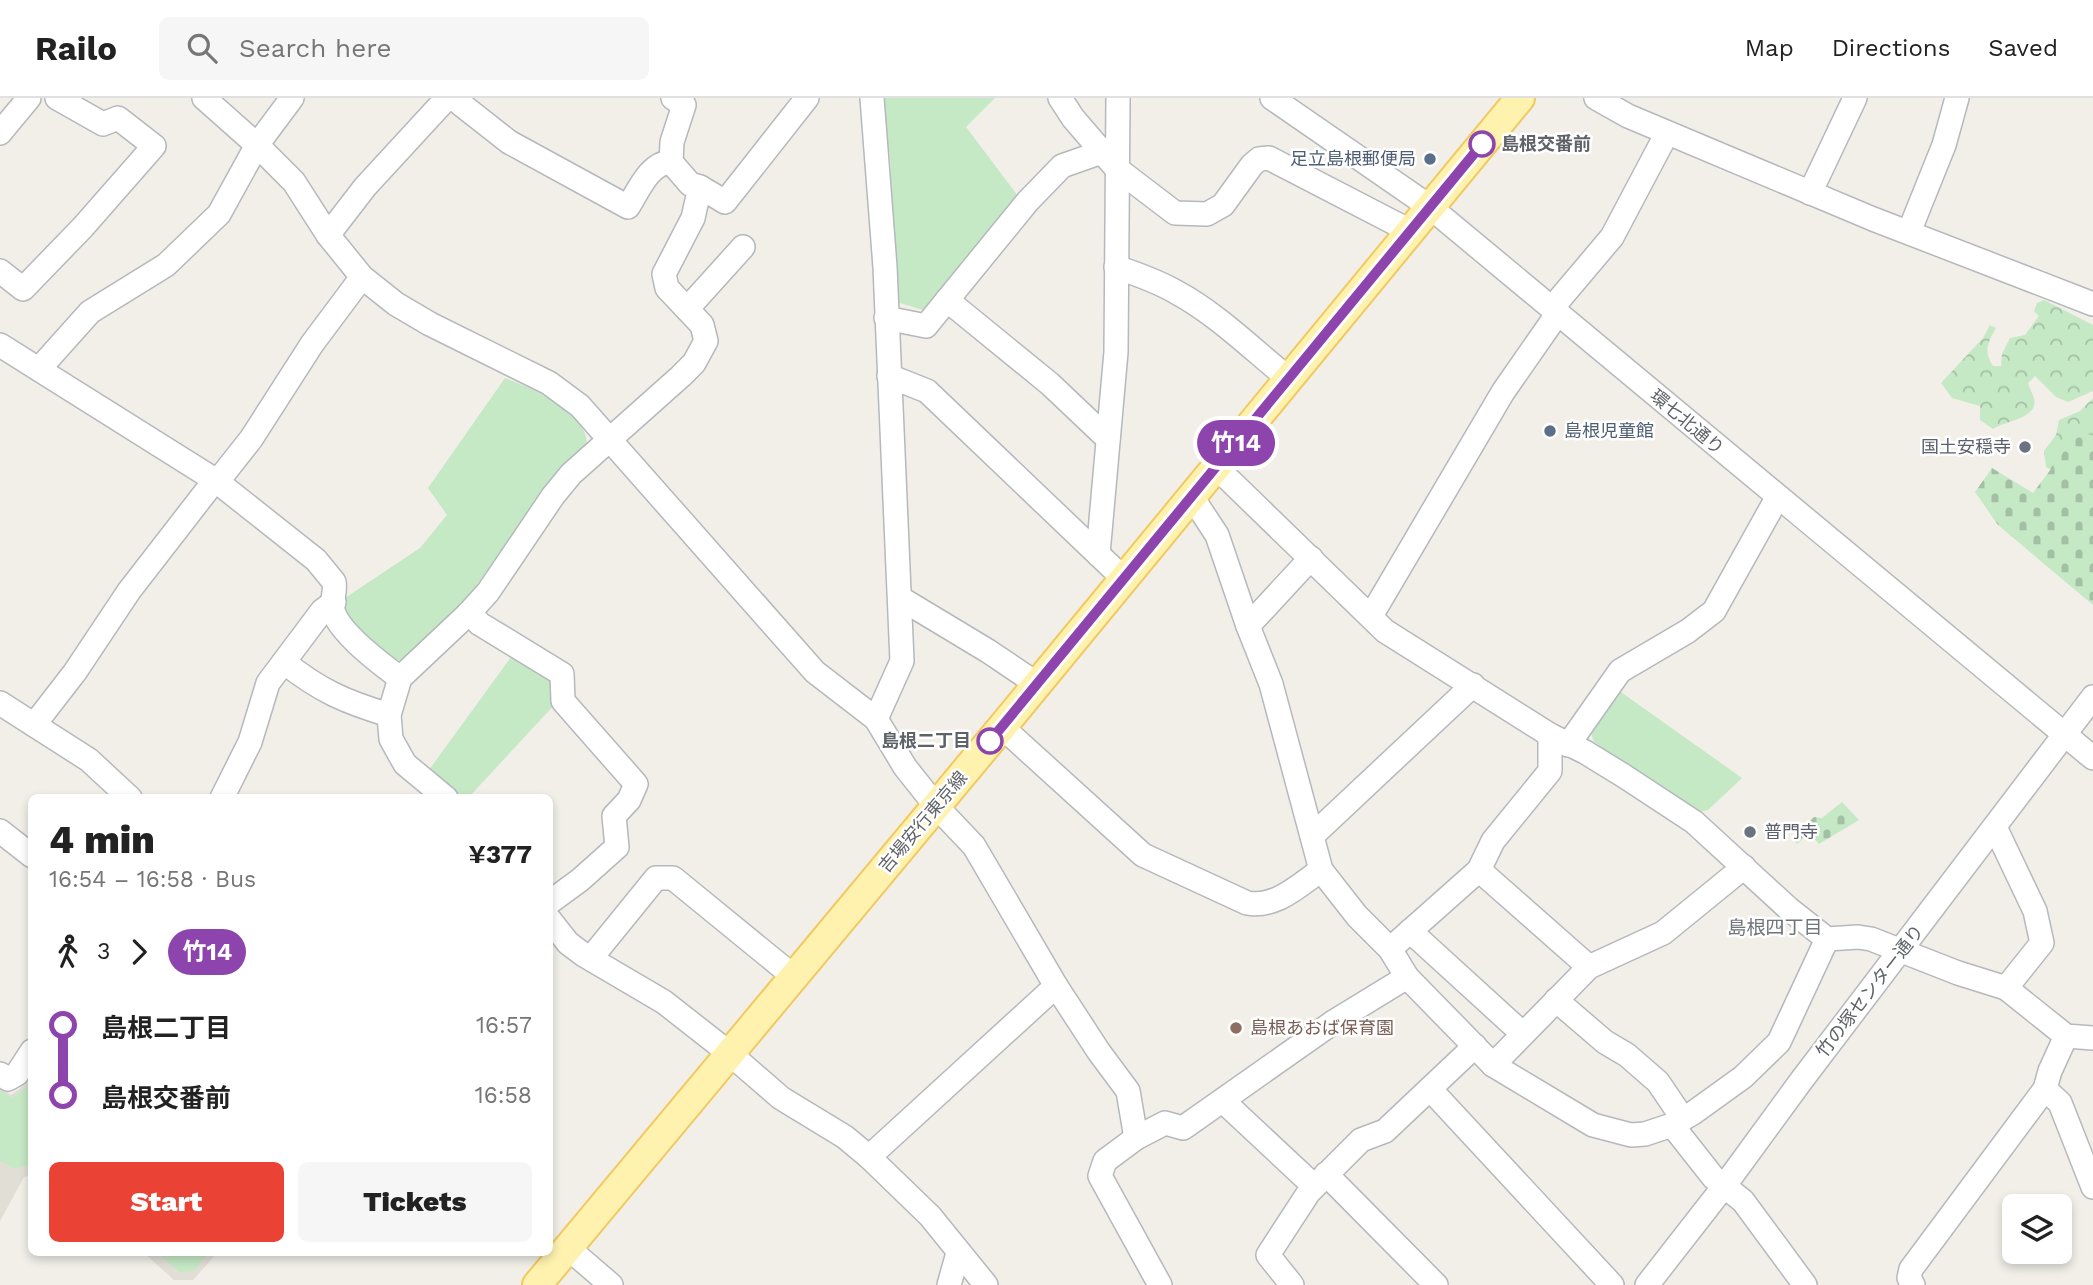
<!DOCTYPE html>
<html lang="en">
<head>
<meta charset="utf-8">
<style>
	body { margin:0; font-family:"Work Sans","Noto Sans JP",sans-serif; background:#f6f6f6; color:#222; height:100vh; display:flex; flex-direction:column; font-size:26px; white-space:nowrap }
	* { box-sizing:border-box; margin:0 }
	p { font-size:23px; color:#767676 }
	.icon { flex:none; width:38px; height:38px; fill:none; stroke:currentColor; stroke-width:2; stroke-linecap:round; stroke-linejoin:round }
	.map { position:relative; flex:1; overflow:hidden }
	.panel { position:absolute; left:28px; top:696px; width:525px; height:462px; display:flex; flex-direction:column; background:#fff; border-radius:10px; box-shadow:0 4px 10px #0003 }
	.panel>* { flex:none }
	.badge { padding:0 14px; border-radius:23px; font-size:24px; line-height:46px }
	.controls { position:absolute; left:2002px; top:1096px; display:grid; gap:14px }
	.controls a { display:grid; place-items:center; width:70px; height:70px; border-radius:10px; background:#fff; box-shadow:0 4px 10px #0003; font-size:35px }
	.map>.badge { position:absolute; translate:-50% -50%; box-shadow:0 0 0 4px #fff }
	.legs { display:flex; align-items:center; gap:10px; height:77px; padding:0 21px; font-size:23px }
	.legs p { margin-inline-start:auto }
	.head { display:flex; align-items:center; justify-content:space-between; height:119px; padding:0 21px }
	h1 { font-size:38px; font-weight:800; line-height:52px }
	.button { display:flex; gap:14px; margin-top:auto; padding:14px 21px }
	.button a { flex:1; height:80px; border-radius:10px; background:#ea4335; color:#fff; font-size:28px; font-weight:800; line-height:80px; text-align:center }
	.button a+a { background:#f6f6f6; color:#222 }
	ul { padding:0 21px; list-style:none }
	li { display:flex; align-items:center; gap:24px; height:70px; font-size:26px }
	li i { display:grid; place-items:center; width:10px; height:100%; margin:0 9px; background:currentColor }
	li i::after { content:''; width:18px; height:18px; margin:-9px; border:5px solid; border-radius:50%; background:#fff }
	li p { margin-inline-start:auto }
	li:first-child i { background:linear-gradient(#0000 50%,currentColor 0) }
	li:last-child i { background:linear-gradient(currentColor 50%,#0000 0) }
	header { display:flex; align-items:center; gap:42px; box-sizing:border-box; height:98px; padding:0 35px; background:#fff; border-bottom:2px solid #e0e0e0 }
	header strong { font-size:33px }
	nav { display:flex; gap:38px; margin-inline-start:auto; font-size:24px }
	.search { width:490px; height:63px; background:#f6f6f6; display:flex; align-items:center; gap:18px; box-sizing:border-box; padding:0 24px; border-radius:10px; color:#767676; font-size:26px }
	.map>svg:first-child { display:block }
</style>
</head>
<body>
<header>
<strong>Railo</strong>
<div class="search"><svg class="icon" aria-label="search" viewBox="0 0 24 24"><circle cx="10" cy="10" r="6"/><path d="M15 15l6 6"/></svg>Search here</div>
<nav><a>Map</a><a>Directions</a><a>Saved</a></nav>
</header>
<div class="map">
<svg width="2093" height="1187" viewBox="0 0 2093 1187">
	<defs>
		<pattern id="forest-crowns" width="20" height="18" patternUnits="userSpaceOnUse" patternTransform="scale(1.75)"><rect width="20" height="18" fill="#c5e8c5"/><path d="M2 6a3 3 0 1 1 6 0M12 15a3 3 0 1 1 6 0" fill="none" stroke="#a3c0a4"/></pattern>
		<pattern id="cemetery-stones" width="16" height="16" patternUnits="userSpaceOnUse" patternTransform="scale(1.75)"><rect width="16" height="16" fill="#c5e8c5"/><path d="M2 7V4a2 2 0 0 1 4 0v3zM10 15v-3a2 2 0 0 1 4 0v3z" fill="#a3c0a4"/></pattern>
	</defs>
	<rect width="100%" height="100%" fill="#f1efe8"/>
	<g fill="#e1ded6">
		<path d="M31 975V1077L24 1079 0 1123V989L11 997 23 988Z"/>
		<path d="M144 1155H217L193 1182H174Z"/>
	</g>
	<g fill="url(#forest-crowns)">
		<path d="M2044 202 2093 227V293L2068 304 2056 299 2035 278 2028 285C2029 290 2033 296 2034 301 2039 320 2005 323 1993 331L1980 322V308L1952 300 1941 285 1983 240 1990 227 1996 230C1988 244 1983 254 1993 268H2001L2002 256 2010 240 2025 237 2039 218 2034 213 2037 205Z"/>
		<path d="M2093 300V342L2058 375 2046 369 2044 353 2056 337 2059 322 2080 313Z"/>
	</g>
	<g fill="url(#cemetery-stones)">
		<path d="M2081 331 2093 339V507L1998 427 1975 394 1992 370 2033 395Z"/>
		<path d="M1842 704 1859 722 1819 746 1812 738 1807 743 1803 740 1797 746 1792 740 1814 719 1822 720Z"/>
	</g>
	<g fill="#c5e8c5">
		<path d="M882 0H995L966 29 1018 98 926 213 897 204 890 57 883 34Z"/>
		<path d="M505 280C531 290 588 313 587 347L561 369 514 433 469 499 410 555 400 562H392C375 546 341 527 345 500L420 450 447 417 428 390Z"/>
		<path d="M514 555 554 578 557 604 468 700H454L426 676Z"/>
		<path d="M1618 592 1742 680 1708 712 1700 714 1594 644 1591 635Z"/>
		<path d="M31 980V1066L15 1071 0 1063V992L12 1000 24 991Z"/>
		<path d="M157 1155H208L194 1173 180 1174Z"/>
	</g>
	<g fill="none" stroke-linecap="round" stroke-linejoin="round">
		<g stroke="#b5b8bc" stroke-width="26">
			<g id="minor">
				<path d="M204 0 257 47 294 84 328 137 362 179 396 206 430 226 549 285 580 308 815 574 876 621 905 669 936 708 974 748 1056 888 1099 954 1128 993 1136 1040"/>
				<path d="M453 0 509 44 628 109C639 92 649 65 671 64"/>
				<path d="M872 0 885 169 902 563 876 621"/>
				<path d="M1060 0 1073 20 1116 70 1175 115 1207 116 1223 107 1252 67 1259 61 1269 60 1410 133"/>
				<path d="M1272 0 1430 109 2093 660"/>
				<path d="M1596 0 1628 18 1873 121 2093 206"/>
				<path d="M0 35 29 0"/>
				<path d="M700 89 725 104 807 0"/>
				<path d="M1810 95 1855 0"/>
				<path d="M1909 134 1944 47 1957 0"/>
				<path d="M328 137 365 89 447 0"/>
				<path d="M1116 169C1137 176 1157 183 1176 194 1217 216 1253 252 1289 281"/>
				<path d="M0 173 23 191 83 129 154 48 118 20 103 26 57 0"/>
				<path d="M947 202 1050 286 1108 341"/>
				<path d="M1552 210 1612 139 1667 35"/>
				<path d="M687 211 743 149"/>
				<path d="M886 220 926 228 1028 103 1062 68 1116 49"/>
				<path d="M0 247 215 382 316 462 334 484C336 493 331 503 333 512 338 534 382 567 400 580"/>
				<path d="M39 271 90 214 166 167 219 116 257 47 292 0"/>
				<path d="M889 278 927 293 1124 481"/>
				<path d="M1216 369 1385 533 1550 637 1585 654 1624 678 1694 724 1789 811 1827 841 1858 839 1871 841 1958 875 2006 890 2066 938 2093 940"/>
				<path d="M217 384 251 341 312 246 362 179"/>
				<path d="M1192 399 1217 437 1248 528 1271 586 1321 772 1357 818 1390 851 1407 879 1493 967 1593 1027 1631 1037 1645 1036 1672 1027 1713 1079 1743 1103 1805 1187"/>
				<path d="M1098 456 1116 254 1118 0"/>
				<path d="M900 500 988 553 1037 586"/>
				<path d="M469 515 480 526 562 576 563 603 636 686 629 702 614 718 617 749 580 782 550 804"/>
				<path d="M1371 518 1503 294 1558 215"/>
				<path d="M1248 528 1311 460"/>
				<path d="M284 564C320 593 346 604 389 617"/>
				<path d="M0 605 89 662 130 700"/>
				<path d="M34 627 75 574 129 493 215 382"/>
				<path d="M1002 629 1143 757 1247 805C1276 810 1298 788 1321 772"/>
				<path d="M1568 647 1620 573 1688 533 1714 513 1777 400"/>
				<path d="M222 700 250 644 268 585 322 513 334 504"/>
				<path d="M446 700 405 666 391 641 389 617 400 580 469 515 488 494 553 398 571 376 681 278 694 265 706 243 702 227 667 190 664 176 693 120 700 89 690 86 671 64 672 44 684 7 673 0"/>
				<path d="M1995 729 2035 813 2042 845 2006 890"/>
				<path d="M0 733 32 758"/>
				<path d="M1312 738 1473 587"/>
				<path d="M1479 772 1589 869"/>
				<path d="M550 822 568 845 584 857 664 904 729 955 781 1000 845 1039 869 1059 930 1118 986 1187"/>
				<path d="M1410 833 1523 936"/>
				<path d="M1390 851 1479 772 1493 743 1550 673V637"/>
				<path d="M591 860 656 780H673L793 878"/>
				<path d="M1556 902 1605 944 1627 957 1658 984 1683 1021"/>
				<path d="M1493 967 1589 869 1663 835 1744 769"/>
				<path d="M0 976 8 981 17 976 32 953"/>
				<path d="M1430 991 1612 1187"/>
				<path d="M2045 991 2060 1005 2093 1089"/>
				<path d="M1223 1003 1314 1088"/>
				<path d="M1672 1027 1693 1015 1743 979 1779 944 1827 841"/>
				<path d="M869 1059 1056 888"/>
				<path d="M1326 1076 1436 1187"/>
				<path d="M568 1150 611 1187"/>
				<path d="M949 1187 958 1155"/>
				<path d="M1160 1187 1100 1078 1105 1063 1136 1040 1165 1025 1183 1030 1335 923 1407 879"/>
				<path d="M1292 1187 1268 1157 1309 1094 1361 1042 1385 1033 1475 948"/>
				<path d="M1647 1187 1725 1087 1801 983 2093 599"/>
				<path d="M1913 1187 1909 1180 1911 1171 2045 991 2050 973 2066 938"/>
			</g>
		</g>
		<g stroke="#f2c960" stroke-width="32">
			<path id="major" d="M537 1187 1002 629 1520 0"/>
		</g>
		<use href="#minor" stroke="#fff" stroke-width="23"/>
		<use href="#major" stroke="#fff2af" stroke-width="28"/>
	</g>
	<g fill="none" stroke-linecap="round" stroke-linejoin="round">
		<g stroke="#fff" stroke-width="16">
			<path id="line-1" d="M990 643 1482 46"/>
		</g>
		<use href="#line-1" stroke="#8e44ad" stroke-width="10"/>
	</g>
	<g fill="#fff" stroke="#8e44ad" stroke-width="3.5">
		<circle cx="1482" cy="46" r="12"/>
		<circle cx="990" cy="643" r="12"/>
	</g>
	<g fill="#5c6f8a" stroke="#fff" stroke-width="2.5">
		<circle cx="1430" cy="61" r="7"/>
		<circle cx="1550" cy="333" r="7"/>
	</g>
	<g fill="#6b7280" stroke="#fff" stroke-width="2.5">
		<circle cx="2025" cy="349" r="7"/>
		<circle cx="1750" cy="734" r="7"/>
	</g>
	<circle fill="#8d6e63" stroke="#fff" stroke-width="2.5" cx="1236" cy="930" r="7"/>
	<g text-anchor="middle" stroke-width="5" stroke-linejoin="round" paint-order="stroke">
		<g font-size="18" font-weight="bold" fill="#5f6368" stroke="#fff" text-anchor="start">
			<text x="1501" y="52">島根交番前</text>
			<text x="971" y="649" text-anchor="end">島根二丁目</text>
		</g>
		<g font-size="18" fill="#4e5e75" stroke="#fff" text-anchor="end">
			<text x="1416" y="67">足立島根郵便局</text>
			<text x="1564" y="339" text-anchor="start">島根児童館</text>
		</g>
		<g font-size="18" fill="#5f6368" stroke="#fff">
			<text transform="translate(1687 324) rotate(40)" y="6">環七北通り</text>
			<text transform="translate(923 724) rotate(-50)" y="6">吉場安行東京線</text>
			<text transform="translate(1870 893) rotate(-52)" y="6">竹の塚センター通り</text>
		</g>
		<g font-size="18" fill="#5b616d" stroke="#fff" text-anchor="end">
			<text x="2011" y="355">国土安穏寺</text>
			<text x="1764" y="740" text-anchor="start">普門寺</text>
		</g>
		<g font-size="18" fill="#785e54" stroke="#fff" text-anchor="start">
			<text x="1250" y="936">島根あおば保育園</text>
		</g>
		<g font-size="19" fill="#70757a" stroke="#fff">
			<text x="1775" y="836">島根四丁目</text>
		</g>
	</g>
</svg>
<div class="controls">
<a><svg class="icon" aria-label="layers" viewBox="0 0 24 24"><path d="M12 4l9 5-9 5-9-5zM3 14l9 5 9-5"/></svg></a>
</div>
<b class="badge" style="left:1236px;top:345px;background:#8e44ad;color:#fff">竹14</b>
<section class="panel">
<div class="head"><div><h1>4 min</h1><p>16:54 – 16:58 · Bus</p></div><b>¥377</b></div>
<div class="legs"><svg class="icon" aria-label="walk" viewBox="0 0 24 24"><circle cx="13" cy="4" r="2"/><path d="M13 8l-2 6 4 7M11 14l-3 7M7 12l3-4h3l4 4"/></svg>3<svg class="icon" aria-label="forward" viewBox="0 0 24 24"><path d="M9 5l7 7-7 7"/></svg><b class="badge" style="background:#8e44ad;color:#fff">竹14</b></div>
<ul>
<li><i style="color:#8e44ad"></i><b>島根二丁目</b><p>16:57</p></li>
<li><i style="color:#8e44ad"></i><b>島根交番前</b><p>16:58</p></li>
</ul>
<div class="button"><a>Start</a><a>Tickets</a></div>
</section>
</div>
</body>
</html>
